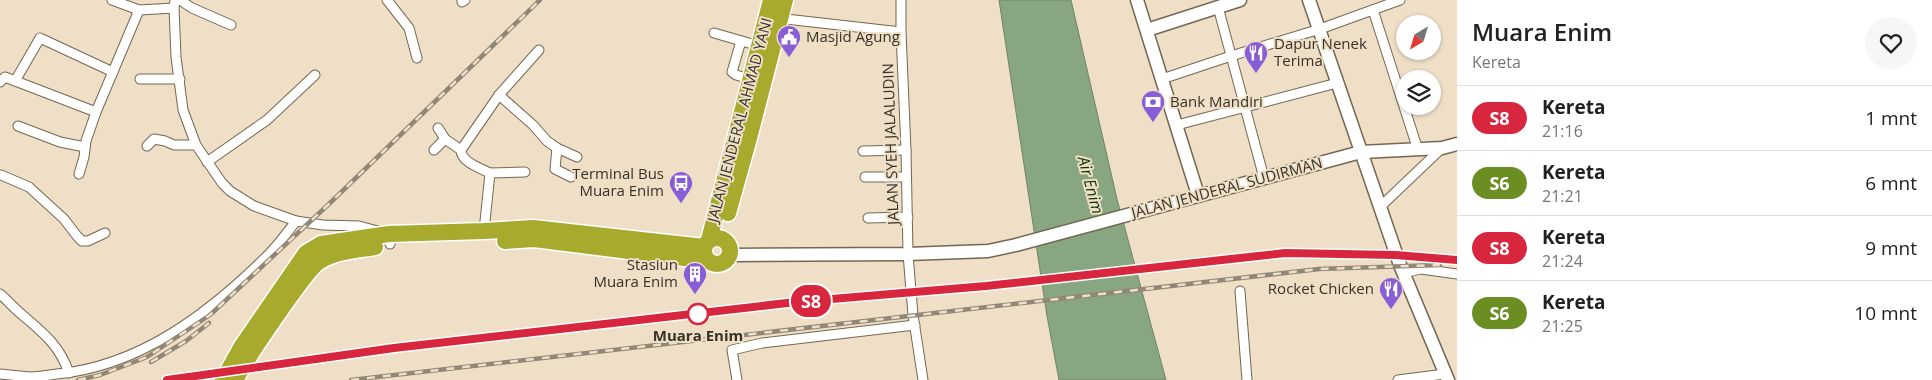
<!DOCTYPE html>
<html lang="id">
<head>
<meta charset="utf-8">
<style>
	body { margin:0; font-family:"Open Sans",sans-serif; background:#f6f6f6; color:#222; height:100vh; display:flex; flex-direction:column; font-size:19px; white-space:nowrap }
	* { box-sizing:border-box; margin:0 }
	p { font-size:16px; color:#767676 }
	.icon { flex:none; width:28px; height:28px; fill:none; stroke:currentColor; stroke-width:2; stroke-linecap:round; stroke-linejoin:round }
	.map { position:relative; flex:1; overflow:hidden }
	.sheet { display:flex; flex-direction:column; background:#fff; width:475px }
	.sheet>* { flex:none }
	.badge { padding:0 10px; border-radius:16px; font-size:18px; line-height:32px }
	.needle { width:32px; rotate:218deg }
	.tools { position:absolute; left:1396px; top:15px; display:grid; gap:10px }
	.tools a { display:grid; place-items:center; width:45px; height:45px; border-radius:50%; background:#fff; box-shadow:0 1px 4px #0004; font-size:25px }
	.map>.badge { position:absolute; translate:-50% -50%; box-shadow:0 0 0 2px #fff }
	.round { display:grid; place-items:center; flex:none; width:52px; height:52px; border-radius:26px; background:#f6f6f6 }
	.headline { display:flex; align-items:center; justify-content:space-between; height:85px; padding:0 15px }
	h1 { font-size:24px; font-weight:600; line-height:38px }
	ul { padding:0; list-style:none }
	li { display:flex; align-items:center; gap:15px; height:65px; padding:0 15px; border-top:1px solid #e0e0e0 }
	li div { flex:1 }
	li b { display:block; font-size:19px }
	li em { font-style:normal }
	li .badge { min-width:55px; font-weight:700; text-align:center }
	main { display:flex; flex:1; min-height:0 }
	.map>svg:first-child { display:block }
</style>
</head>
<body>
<main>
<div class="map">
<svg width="1457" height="380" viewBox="0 0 1457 380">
	<rect width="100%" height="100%" fill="#eedfc6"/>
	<path fill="#88a682" stroke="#708367" d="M999 0H1071L1117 199 1166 380H1059L1047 316Z"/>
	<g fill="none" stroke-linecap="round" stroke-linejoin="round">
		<g stroke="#746751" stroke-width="11">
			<g id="street">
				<path d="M112 0 139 10 174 8"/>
				<path d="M175 0 174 8 176 57 183 110 196 145 222 183 230 191 254 206 296 221 323 225 359 226 389 234 390 244"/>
				<path d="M180 0 192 8 231 25"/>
				<path d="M387 0 409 28 417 58"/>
				<path d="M462 0V2L465 0"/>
				<path d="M901 0V32L906 150 908 254 913 315 923 380"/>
				<path d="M1218 7 1264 178"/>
				<path d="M1373 10 1418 150"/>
				<path d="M777 18 901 32"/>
				<path d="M714 33 759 46"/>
				<path d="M741 41 732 72 736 75 750 79"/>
				<path d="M140 79H180"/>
				<path d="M1162 79 1231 56 1320 29 1400 0"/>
				<path d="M15 81 40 38 113 72"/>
				<path d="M0 82 5 77 96 112"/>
				<path d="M499 95 533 125 547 141 557 148 577 157"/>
				<path d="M1177 125 1337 83"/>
				<path d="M18 126 60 142 85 147"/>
				<path d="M438 128 445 139 461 150"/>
				<path d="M147 146 154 139 165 141 174 145H196"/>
				<path d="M557 148 555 169 571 177"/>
				<path d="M434 150 445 139"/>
				<path d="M863 151 906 150"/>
				<path d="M207 162 267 120 315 75"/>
				<path d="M490 173 525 172"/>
				<path d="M79 174 84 157 86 141 96 112 139 10"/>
				<path d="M1 175 29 187 64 219 77 236 82 241H88L105 233"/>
				<path d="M865 177H906"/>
				<path d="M1380 207 1442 148"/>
				<path d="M868 218 908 217"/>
				<path d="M484 231 490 173C480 168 461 162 461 150L499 95 539 50"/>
				<path d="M1403 273 1421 269 1457 274"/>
				<path d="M1240 291 1247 380"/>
				<path d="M0 294C7 300 13 307 20 313 42 332 59 344 69 373"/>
				<path d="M0 374C10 375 20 376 30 377 39 377 48 375 57 374 139 366 207 315 264 259 276 248 286 234 296 221"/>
				<path d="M737 380 732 350 762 343 915 325"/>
				<path d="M1398 380 1445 374"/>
			</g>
		</g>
		<g stroke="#746751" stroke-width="15">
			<g id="secondary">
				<path d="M1137 0 1198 195"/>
				<path d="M1309 0 1400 265 1448 380"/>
				<path d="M1147 30 1240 0"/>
				<path d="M729 255 908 254 988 251 1016 245 1361 152 1442 148 1457 144"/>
			</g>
		</g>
		<g stroke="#fff" stroke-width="19">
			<g id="highway">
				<path d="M728 213 749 138 785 0"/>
				<circle cx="717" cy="251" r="13"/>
				<path d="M709 240 771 0"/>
				<path d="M505 241 534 239 708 261"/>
				<path d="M236 379C244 362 307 268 320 261 337 251 357 250 375 247"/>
				<path d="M223 380 242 346 306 253 321 244 389 234 484 231 533 228 704 247"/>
			</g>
		</g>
		<use href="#street" stroke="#fff" stroke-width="9"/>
		<use href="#secondary" stroke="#fff" stroke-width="12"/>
		<use href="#highway" stroke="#a7aa2d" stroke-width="16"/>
		<g stroke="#918776" stroke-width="4.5">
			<g id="rail">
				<path d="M151 362 186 341 209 323"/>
				<path d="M78 380 100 375 147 357 210 315 330 203 540 0"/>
				<path d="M167 380 394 349 816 300 948 290 1285 253 1396 255 1457 260"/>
				<path d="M351 380 1319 269 1440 265"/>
			</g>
		</g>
		<use href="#rail" stroke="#eedfc6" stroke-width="2.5" stroke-dasharray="8" stroke-linecap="butt"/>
	</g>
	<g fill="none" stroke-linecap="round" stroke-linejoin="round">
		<g stroke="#fff" stroke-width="11">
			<path id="line" d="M167 380 394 348 796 302 986 286 1285 253 1396 255 1457 260"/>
		</g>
		<use href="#line" stroke="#d7263d" stroke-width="8"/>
	</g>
	<defs>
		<g id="civic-pin" transform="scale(1.25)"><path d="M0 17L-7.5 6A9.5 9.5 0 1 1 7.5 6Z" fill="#895dd7" stroke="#eedfc6"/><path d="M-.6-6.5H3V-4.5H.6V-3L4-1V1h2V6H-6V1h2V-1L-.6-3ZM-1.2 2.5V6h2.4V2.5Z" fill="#fff"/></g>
		<g id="restaurant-pin" transform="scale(1.25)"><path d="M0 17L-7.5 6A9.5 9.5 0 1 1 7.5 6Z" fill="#895dd7" stroke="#eedfc6"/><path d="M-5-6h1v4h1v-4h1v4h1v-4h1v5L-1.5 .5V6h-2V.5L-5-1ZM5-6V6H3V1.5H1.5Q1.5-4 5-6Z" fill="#fff"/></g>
		<g id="bank-pin" transform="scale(1.25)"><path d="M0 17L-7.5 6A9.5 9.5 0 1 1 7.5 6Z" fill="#895dd7" stroke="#eedfc6"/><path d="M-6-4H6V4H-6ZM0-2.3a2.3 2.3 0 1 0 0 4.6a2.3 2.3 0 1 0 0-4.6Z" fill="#fff"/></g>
		<g id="bus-pin" transform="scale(1.25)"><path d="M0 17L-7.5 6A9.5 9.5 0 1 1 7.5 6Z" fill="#895dd7" stroke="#eedfc6"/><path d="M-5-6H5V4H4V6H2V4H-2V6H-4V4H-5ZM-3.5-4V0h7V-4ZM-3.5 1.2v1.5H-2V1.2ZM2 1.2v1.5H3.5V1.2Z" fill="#fff"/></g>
		<g id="building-pin" transform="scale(1.25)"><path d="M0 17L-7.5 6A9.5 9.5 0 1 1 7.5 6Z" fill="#895dd7" stroke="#eedfc6"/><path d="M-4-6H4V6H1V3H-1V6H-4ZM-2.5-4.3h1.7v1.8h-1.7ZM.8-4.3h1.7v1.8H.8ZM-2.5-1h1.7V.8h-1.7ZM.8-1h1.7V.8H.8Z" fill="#fff"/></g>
	</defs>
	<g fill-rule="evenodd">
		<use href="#civic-pin" x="789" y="37"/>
		<use href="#restaurant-pin" x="1256" y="53"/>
		<use href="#bank-pin" x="1153" y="102"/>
		<use href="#bus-pin" x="681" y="183"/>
		<use href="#building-pin" x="695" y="274"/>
		<use href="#restaurant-pin" x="1391" y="289"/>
	</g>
	<circle fill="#fff" stroke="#d7263d" stroke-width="2.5" cx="698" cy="314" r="10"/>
	<g text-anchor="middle" stroke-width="4" stroke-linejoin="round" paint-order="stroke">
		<g font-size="15" fill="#373228" stroke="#eedfc6" text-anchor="start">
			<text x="806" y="42">Masjid Agung</text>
			<text x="1274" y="49">Dapur Nenek<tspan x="1274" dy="17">Terima</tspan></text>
			<text x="1170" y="107">Bank Mandiri</text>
			<text x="664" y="179" text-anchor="end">Terminal Bus<tspan x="664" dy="17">Muara Enim</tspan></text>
			<text x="678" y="270" text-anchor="end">Stasiun<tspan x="678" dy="17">Muara Enim</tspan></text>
			<text x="1374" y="294" text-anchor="end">Rocket Chicken</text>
		</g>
		<g font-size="15" fill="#373228" stroke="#eedfc6">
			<text transform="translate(740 120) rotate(-75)" y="5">JALAN JENDERAL AHMAD YANI</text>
			<text transform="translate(891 144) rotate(-92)" y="5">JALAN SYEH JALALUDIN</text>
			<text transform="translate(1227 188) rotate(-15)" y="5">JALAN JENDERAL SUDIRMAN</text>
		</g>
		<g font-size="15" font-weight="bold" fill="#373228" stroke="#eedfc6">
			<text x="698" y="341">Muara Enim</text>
		</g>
		<g font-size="16" font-style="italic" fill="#0b3501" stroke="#eedfc6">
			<text transform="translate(1091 185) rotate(75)" y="6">Air Enim</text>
		</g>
	</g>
</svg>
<div class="tools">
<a><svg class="needle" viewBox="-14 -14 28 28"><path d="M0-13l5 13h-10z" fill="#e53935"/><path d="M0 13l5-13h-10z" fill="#767676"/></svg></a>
<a><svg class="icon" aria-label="layers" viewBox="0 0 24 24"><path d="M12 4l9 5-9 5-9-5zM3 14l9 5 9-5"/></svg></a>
</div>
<b class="badge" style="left:811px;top:301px;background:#d7263d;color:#fff">S8</b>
</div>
<section class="sheet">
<div class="headline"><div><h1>Muara Enim</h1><p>Kereta</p></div><a class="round"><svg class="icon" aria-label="heart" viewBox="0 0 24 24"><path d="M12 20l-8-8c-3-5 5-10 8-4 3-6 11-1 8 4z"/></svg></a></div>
<ul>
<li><span class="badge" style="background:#d7263d;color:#fff">S8</span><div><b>Kereta</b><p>21:16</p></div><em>1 mnt</em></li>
<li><span class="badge" style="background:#6b8e23;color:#fff">S6</span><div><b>Kereta</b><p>21:21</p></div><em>6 mnt</em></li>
<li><span class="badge" style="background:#d7263d;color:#fff">S8</span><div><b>Kereta</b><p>21:24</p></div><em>9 mnt</em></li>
<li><span class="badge" style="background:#6b8e23;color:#fff">S6</span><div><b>Kereta</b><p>21:25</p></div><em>10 mnt</em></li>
</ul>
</section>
</main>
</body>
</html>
